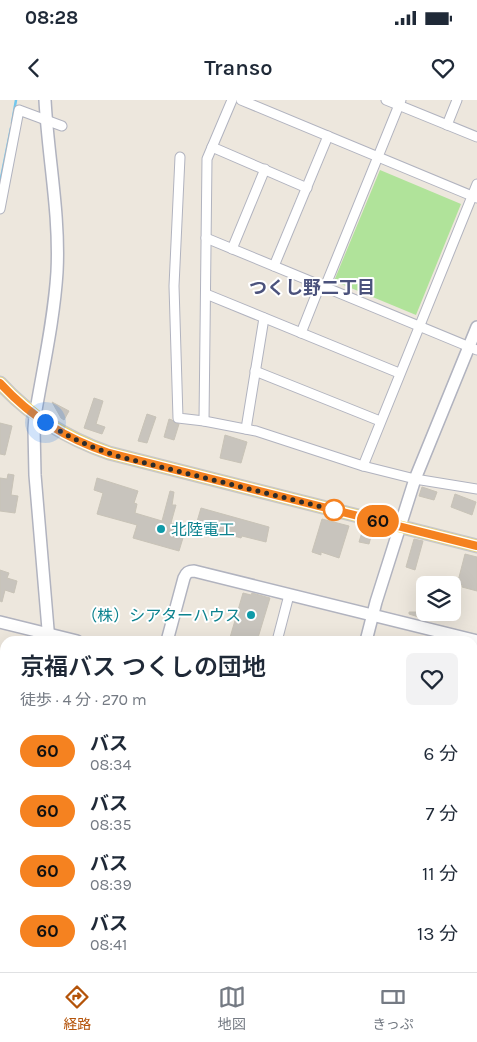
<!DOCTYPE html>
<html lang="ja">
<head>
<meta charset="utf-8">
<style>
	body { margin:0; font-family:Karla,"Noto Sans JP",sans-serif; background:#f2f2f3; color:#1f2937; height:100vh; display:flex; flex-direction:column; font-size:19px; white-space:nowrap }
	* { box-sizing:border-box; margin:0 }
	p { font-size:16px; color:#747a83 }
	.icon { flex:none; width:28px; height:28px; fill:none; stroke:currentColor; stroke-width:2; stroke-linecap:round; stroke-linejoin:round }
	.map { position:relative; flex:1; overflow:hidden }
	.side { position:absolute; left:0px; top:536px; width:478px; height:336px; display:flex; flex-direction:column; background:#fff; border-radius:15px 15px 0 0; box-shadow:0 5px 20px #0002 }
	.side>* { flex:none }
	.badge { padding:0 10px; border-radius:16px; font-size:18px; line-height:32px }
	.tools { position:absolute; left:416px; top:476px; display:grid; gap:10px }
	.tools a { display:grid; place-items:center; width:45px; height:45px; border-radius:8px; background:#fff; box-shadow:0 5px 20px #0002; font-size:25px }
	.you { position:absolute; width:25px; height:25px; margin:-12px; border:4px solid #fff; border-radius:50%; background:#1a73e8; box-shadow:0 0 0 8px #1a73e833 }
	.map>.badge { position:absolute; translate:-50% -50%; box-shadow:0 0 0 2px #fff }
	.round { display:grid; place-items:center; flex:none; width:52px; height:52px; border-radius:8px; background:#f2f2f3 }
	.overview { display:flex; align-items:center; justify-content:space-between; height:85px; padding:0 20px }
	h1 { font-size:24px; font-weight:600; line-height:38px }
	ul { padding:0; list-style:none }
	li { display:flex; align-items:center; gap:15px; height:60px; padding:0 20px }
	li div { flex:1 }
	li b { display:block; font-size:19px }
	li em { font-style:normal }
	li .badge { min-width:55px; font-weight:700; text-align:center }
	.status { display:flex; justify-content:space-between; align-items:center; height:35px; padding:0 25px; background:#fff; direction:ltr }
	.status svg { height:14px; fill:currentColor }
	header { display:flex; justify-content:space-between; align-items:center; height:65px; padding:0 20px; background:#fff; font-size:22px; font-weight:600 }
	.dock { display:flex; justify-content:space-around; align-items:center; height:70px; border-top:1px solid #e0e1e3; background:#fff; font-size:14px; color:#747a83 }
	.dock a { display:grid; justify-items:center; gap:2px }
	.dock .active { color:#b45309 }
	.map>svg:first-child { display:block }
</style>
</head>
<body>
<div class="status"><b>08:28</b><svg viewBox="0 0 49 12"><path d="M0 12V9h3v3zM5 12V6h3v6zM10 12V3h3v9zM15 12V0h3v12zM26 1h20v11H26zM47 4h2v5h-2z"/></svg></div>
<header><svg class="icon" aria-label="back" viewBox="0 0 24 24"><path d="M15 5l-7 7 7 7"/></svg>Transo<svg class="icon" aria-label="heart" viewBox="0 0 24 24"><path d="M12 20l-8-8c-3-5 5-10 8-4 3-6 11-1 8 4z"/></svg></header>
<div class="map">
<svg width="477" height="872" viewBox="0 0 477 872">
	<rect width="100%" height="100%" fill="#ede7dd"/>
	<path fill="#b0e39a" d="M380 70 461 104 416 215 334 181Z"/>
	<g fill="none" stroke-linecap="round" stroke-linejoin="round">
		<g stroke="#71c7ee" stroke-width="2.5">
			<path d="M12 23 16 0"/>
			<path d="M0 83 11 28"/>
		</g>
	</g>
	<g fill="#c8c4bd" stroke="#c8c3b7">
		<path d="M94 298 103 301 96 324 105 327 102 334 84 328Z"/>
		<path d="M52 302 69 311 64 320 61 318Z"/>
		<path d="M147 314 156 317 147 343 138 341Z"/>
		<path d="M169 319 172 320 175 323 179 324 174 340 164 337Z"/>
		<path d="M0 323 12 326 5 355 0 354Z"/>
		<path d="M225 335 247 342 241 363 220 358Z"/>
		<path d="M8 374 14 375 11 395 18 396 15 413 0 411V378L7 379Z"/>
		<path d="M97 378 138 391 134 403 137 404 135 413 162 421 170 391 174 392 172 405H176L171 423 186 428 179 451 133 438 137 425 97 414 103 393 94 390Z"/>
		<path d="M422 387 437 392 434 400 419 396Z"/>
		<path d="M455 394 476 402 472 415 451 407Z"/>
		<path d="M201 408 269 427 266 442 242 436 241 438 196 425Z"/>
		<path d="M322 419 349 426 339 458 321 452V455L312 452Z"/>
		<path d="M364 426 373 429 369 444 359 442Z"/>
		<path d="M414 439 423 441 415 470 406 467Z"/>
		<path d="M465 454 477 457V491L462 487 463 485H457Z"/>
		<path d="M0 470 9 473 7 478 17 481 14 493 5 490 2 502 0 501Z"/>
		<path d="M243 493 251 495 252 493 270 498 257 541H229Z"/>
		<path d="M423 501H425V512H426L425 519 409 514V512H420Z"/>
	</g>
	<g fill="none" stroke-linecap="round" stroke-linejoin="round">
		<g stroke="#b1b3bf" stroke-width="11">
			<g id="street">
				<path d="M241 0 477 98"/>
				<path d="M386 0 477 37"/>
				<path d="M447 25 457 0"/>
				<path d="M212 47 307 88"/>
				<path d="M180 57 174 186 178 318 204 321 256 331 363 366 477 84"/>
				<path d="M0 109 19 10 62 26"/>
				<path d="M206 138 477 250"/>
				<path d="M232 149 265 69"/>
				<path d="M274 166 328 36"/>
				<path d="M325 187 401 0"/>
				<path d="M206 194 399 273"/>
				<path d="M301 233 320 185"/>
				<path d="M255 271 380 321"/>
				<path d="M204 321 207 59 232 0"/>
				<path d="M246 329 264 218"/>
				<path d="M363 366 415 379 477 389"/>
				<path d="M277 541 289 495"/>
				<path d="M472 755 477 756"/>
				<path d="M0 771 5 757"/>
				<path d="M0 852 5 835"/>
				<path d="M192 872 193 868"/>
				<path d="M375 872 376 868"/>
			</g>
		</g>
		<g stroke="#b1b3bf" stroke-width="14">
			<g id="secondary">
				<path d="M45 0C48 57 60 114 57 172 54 220 43 268 35 316L34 329 35 375 49 541"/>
				<path d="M0 522 77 541"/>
				<path d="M167 541 184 478C186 473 188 471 194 471L477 541"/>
				<path d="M366 541 376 502 415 379 477 227"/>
				<path d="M0 811 5 796"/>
				<path d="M123 868 129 872"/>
				<path d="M280 872 282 868"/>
			</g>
		</g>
		<g stroke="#c8c8c8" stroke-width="15">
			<path id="primary" d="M0 283C30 316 67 338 109 353L477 446"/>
		</g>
		<use href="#street" stroke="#fff" stroke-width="9"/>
		<use href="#secondary" stroke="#fff" stroke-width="11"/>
		<use href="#primary" stroke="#f0d55f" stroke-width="12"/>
	</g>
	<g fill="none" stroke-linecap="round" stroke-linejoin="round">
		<g stroke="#fff" stroke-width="11">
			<path id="line" d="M0 283C31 317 65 338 109 353L477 446"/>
		</g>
		<use href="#line" stroke="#f58220" stroke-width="8"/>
		<path stroke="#2b2b2b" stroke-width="5" stroke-dasharray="0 9" d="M45 322C68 337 94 349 121 357L334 410"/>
	</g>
	<circle fill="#fff" stroke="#f58220" stroke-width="2.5" cx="334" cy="410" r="10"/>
	<g fill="#0f9aa8" stroke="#fff" stroke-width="2">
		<circle cx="161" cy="429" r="5"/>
		<circle cx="251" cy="515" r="5"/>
	</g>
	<g text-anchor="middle" stroke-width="4" stroke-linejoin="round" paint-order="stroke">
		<g font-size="16" fill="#0d838f" stroke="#fff" text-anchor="start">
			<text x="171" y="435">北陸電工</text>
			<text x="241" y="521" text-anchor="end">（株）シアターハウス</text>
		</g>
		<g font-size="18" font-weight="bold" fill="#4b527c" stroke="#fff">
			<text x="312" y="194">つくし野二丁目</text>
		</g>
	</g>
</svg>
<div class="tools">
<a><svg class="icon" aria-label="layers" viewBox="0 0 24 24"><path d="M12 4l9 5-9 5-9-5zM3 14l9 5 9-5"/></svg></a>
</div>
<div class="you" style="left:45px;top:322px"></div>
<b class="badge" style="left:378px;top:421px;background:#f58220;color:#111">60</b>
<section class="side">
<div class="overview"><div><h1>京福バス つくしの団地</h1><p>徒歩 · 4 分 · 270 m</p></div><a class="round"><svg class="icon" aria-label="heart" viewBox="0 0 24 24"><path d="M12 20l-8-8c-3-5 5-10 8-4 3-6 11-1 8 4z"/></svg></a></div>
<ul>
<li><span class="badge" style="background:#f58220;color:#111">60</span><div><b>バス</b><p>08:34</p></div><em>6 分</em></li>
<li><span class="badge" style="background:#f58220;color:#111">60</span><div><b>バス</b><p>08:35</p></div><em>7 分</em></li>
<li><span class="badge" style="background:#f58220;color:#111">60</span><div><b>バス</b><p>08:39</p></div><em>11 分</em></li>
<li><span class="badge" style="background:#f58220;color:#111">60</span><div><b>バス</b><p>08:41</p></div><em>13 分</em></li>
</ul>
</section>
</div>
<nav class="dock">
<a class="active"><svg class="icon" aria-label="directions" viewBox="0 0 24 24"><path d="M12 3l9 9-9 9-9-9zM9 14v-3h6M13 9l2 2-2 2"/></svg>経路</a>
<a><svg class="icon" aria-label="map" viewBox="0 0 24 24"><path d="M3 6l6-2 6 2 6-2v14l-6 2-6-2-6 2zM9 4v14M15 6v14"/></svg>地図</a>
<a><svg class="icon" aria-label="tickets" viewBox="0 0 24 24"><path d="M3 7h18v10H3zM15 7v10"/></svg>きっぷ</a>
</nav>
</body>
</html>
